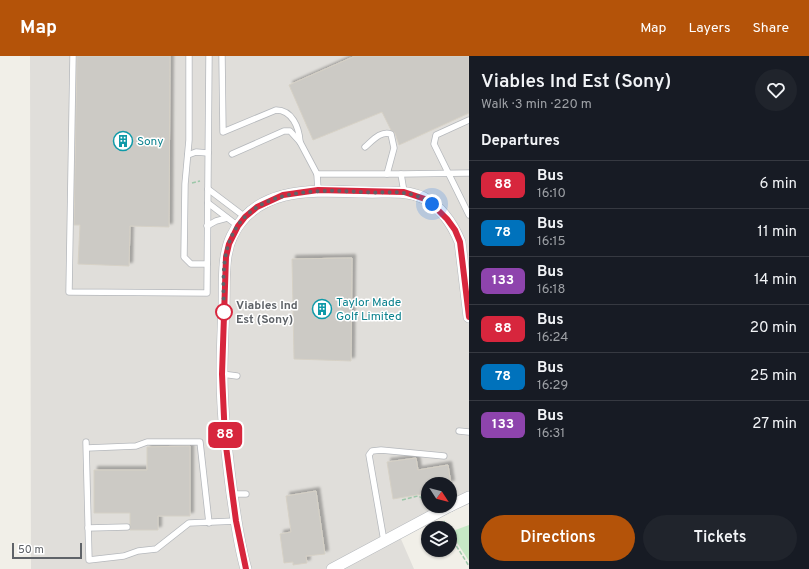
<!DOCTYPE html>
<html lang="en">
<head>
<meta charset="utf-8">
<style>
	body { margin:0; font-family:Overpass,sans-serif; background:#20242c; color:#f1f3f6; height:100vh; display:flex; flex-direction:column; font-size:15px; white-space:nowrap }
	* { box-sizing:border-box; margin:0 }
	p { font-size:13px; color:#9ea1a6 }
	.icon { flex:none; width:22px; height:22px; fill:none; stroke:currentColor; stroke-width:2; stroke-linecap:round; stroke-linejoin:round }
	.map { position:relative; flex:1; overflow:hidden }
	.side { display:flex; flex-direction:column; background:#171b24; width:340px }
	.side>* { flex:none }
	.badge { padding:0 8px; border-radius:6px; font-size:14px; line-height:26px }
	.needle { width:26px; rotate:126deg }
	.tools { position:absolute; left:421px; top:421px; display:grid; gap:8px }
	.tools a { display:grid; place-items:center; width:36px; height:36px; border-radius:50%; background:#171b24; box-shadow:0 1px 3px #0004; font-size:20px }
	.scale { position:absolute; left:12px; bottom:10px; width:70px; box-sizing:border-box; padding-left:4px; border:2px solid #5f6368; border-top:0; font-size:11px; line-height:14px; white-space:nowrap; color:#5f6368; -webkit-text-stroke:3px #fff; paint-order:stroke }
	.you { position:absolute; width:20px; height:20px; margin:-10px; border:3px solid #fff; border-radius:50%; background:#1a73e8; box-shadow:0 0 0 6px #1a73e833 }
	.map>.badge { position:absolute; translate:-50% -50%; box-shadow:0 0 0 2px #fff }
	h2 { padding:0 12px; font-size:15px; line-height:36px }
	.round { display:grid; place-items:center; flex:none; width:42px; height:42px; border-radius:21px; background:#20242c }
	.head { display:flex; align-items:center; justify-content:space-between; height:68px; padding:0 12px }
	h1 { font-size:19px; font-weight:600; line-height:30px }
	.action { display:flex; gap:8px; margin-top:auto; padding:8px 12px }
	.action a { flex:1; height:46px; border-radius:24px; background:#b45309; color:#fff; font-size:16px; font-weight:600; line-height:46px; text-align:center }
	.action a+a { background:#20242c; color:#f1f3f6 }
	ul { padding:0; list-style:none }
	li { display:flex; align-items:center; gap:12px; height:48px; padding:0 12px; border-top:1px solid #363941 }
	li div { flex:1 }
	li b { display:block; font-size:15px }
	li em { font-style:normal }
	li .badge { min-width:44px; font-weight:700; text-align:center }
	header { display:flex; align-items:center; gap:24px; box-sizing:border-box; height:56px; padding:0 20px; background:#b45309; color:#fff }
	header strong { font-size:19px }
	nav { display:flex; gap:22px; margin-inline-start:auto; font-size:14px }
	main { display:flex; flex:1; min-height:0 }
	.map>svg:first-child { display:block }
</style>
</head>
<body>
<header>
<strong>Map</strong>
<nav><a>Map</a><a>Layers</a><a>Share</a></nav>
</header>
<main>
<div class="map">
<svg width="469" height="513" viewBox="0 0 469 513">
	<defs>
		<filter id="shadow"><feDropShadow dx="3.5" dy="-3.5" stdDeviation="1" flood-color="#0004"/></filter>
	</defs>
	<rect width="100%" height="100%" fill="#f1efe8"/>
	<path fill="#e0deda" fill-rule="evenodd" d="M30 0H469V443L397 474 414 513H31ZM428 428H450V450H428Z"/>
	<path fill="#c5e8c5" d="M469 469V505L450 476Z"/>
	<g fill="#cccac5" stroke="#d6d1c6" filter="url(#shadow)">
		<path d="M77 0H170L169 171 130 170 129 210 78 208 80 169H74Z"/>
		<path d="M355 0H469V57L399 89 395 77 391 74 382 56 313 84 289 29Z"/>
		<path d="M352 202 351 305 294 303 292 203Z"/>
		<path d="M190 390V460H158V474H130V457H94V414H147V391Z"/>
		<path d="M416 402 418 414 448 409 451 428H428V437L393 443 387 406Z"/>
		<path d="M316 435 325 498 306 500 307 507 293 509V506L284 507 280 478 291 476 286 440Z"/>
	</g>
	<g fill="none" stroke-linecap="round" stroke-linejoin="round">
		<g stroke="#b5b8bc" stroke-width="7">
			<g id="lane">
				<path d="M73 0 69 236 207 237 209 0"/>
				<path d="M189 0V84L185 128 184 201 191 208H207"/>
				<path d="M222 0 223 76 276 54C292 54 299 71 300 86"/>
				<path d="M469 64 436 79 434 88 469 159"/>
				<path d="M365 91C372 85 381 74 391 78L394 92 387 118"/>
				<path d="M232 98 284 75H290L300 86 317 118"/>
				<path d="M188 99 196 96 208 97"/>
				<path d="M401 118 469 117"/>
				<path d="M208 133 245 161"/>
				<path d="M318 134 317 118H401L404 136"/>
				<path d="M208 147 238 170"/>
				<path d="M207 170 216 165 227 162"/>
				<path d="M222 318 237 320"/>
				<path d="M459 375 469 376"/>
				<path d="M86 386 89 504 124 500 138 495 156 493 189 467 236 465"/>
				<path d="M87 392 136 390 147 386H200L209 467"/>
				<path d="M232 438H246"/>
				<path d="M88 472 127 471"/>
				<path d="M384 485 369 399 372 395 381 394 444 400"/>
			</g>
		</g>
		<g stroke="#b5b8bc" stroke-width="12">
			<g id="street">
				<path d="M450 450 469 441"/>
				<path d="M246 513C239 489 236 464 232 438 227 398 222 358 222 318 222 296 223 273 224 251 225 228 222 201 232 180 257 128 318 135 364 136 385 137 405 133 424 142 441 151 453 169 460 186L469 261"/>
				<path d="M332 513 450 450"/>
			</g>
		</g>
		<g stroke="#9cc7a9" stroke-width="1.5" stroke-dasharray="4 2" stroke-linecap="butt">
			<path d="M192 127 200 125"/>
			<path d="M402 444 418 440 428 445"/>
			<path d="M444 465 446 472"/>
			<path d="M450 480 469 510"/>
		</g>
		<use href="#lane" stroke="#fff" stroke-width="5.5"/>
		<use href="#street" stroke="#fff" stroke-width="11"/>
	</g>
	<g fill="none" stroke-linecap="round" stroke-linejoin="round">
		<g stroke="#fff" stroke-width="9">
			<path id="line" d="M246 513 236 465 225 383 222 318 226 201 229 188 238 170 245 161 257 151 283 139 318 134 404 136 425 143 432 148 447 163 455 174 460 186 469 261"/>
		</g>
		<use href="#line" stroke="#d7263d" stroke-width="6"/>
		<path stroke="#5f6368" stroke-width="4" stroke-dasharray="0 7.2" d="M224 256V260C224 237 221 209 229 187 248 132 314 133 362 136 388 138 409 131 432 148"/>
	</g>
	<defs>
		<g id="building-ring" transform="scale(1)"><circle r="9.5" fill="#fff" stroke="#0f9aa8" stroke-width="1.5"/><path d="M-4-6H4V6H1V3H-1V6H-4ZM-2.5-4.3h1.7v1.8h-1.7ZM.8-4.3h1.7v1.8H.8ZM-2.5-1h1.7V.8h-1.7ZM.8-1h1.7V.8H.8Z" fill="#0f9aa8"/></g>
	</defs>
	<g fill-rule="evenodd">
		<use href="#building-ring" x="123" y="85"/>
		<use href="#building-ring" x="322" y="253"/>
	</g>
	<circle fill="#fff" stroke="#d7263d" stroke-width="2" cx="224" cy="256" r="8"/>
	<g text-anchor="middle" stroke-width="3" stroke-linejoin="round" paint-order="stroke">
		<g font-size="12" fill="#0d838f" stroke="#fff" text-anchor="start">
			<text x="137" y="89">Sony</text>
			<text x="336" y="250">Taylor Made<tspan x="336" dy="14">Golf Limited</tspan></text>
		</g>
		<g font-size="12" font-weight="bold" fill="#5f6368" stroke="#fff" text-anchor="start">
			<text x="236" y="253">Viables Ind<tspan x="236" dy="14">Est (Sony)</tspan></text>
		</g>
	</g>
</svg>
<div class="tools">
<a><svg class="needle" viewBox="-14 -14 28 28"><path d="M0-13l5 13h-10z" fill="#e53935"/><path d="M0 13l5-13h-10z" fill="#9ea1a6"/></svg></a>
<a><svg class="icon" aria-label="layers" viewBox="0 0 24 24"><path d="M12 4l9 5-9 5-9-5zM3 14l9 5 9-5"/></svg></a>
</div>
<div class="scale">50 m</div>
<div class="you" style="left:432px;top:148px"></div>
<b class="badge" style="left:225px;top:379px;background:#d7263d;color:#fff">88</b>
</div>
<section class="side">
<div class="head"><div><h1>Viables Ind Est (Sony)</h1><p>Walk · 3 min · 220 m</p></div><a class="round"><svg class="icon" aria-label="heart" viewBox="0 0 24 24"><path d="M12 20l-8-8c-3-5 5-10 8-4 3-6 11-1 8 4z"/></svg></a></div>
<h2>Departures</h2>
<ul>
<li><span class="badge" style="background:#d7263d;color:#fff">88</span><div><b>Bus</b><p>16:10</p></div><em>6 min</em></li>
<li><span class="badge" style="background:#0072bc;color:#fff">78</span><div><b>Bus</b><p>16:15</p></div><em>11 min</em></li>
<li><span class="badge" style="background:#8e44ad;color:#fff">133</span><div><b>Bus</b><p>16:18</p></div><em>14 min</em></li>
<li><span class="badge" style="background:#d7263d;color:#fff">88</span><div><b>Bus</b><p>16:24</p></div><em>20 min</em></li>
<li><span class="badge" style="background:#0072bc;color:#fff">78</span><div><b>Bus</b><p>16:29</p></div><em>25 min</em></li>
<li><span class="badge" style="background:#8e44ad;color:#fff">133</span><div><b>Bus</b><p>16:31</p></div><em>27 min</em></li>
</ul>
<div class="action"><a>Directions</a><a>Tickets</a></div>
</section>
</main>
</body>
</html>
